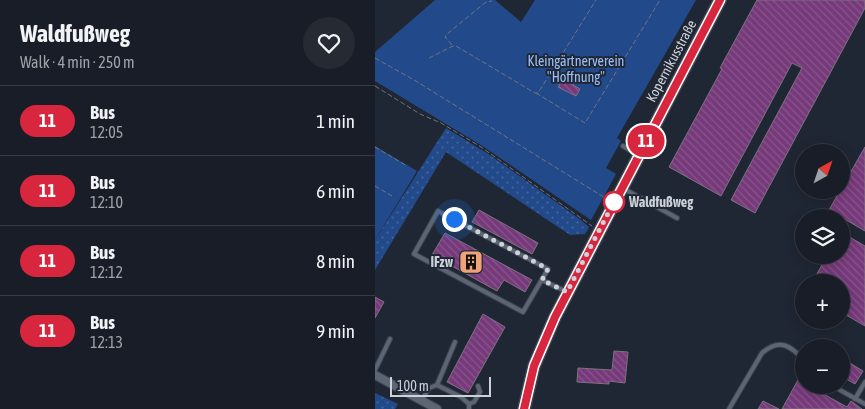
<!DOCTYPE html>
<html lang="en">
<head>
<meta charset="utf-8">
<style>
	body { margin:0; font-family:"Asap Condensed",sans-serif; background:#252a33; color:#f1f3f6; height:100vh; display:flex; flex-direction:column; font-size:19px; white-space:nowrap }
	* { box-sizing:border-box; margin:0 }
	p { font-size:16px; color:#9fa2a7 }
	.icon { flex:none; width:28px; height:28px; fill:none; stroke:currentColor; stroke-width:2; stroke-linecap:round; stroke-linejoin:round }
	.map { position:relative; flex:1; overflow:hidden }
	.sheet { display:flex; flex-direction:column; background:#181d27; width:375px }
	.sheet>* { flex:none }
	.badge { padding:0 10px; border-radius:16px; font-size:18px; line-height:32px }
	.needle { width:32px; rotate:40deg }
	.buttons { position:absolute; left:420px; top:144px; display:grid; gap:10px }
	.buttons a { display:grid; place-items:center; width:55px; height:55px; border-radius:50%; background:#181d27; box-shadow:0 2px 12px #0003,0 0 0 1px #363b44; font-size:25px }
	.scale { position:absolute; left:15px; bottom:12px; width:101px; box-sizing:border-box; padding-left:5px; border:2px solid #cdd2da; border-top:0; font-size:14px; line-height:18px; white-space:nowrap; color:#cdd2da; -webkit-text-stroke:4px #202734; paint-order:stroke }
	.you { position:absolute; width:25px; height:25px; margin:-12px; border:4px solid #fff; border-radius:50%; background:#1a73e8; box-shadow:0 0 0 8px #1a73e833 }
	.map>.badge { position:absolute; translate:-50% -50%; box-shadow:0 0 0 2px #fff }
	.round { display:grid; place-items:center; flex:none; width:52px; height:52px; border-radius:26px; background:#252a33 }
	.overview { display:flex; align-items:center; justify-content:space-between; height:85px; padding:0 20px }
	h1 { font-size:24px; font-weight:700; line-height:38px }
	ul { padding:0; list-style:none }
	li { display:flex; align-items:center; gap:15px; height:70px; padding:0 20px; border-top:1px solid #363b44 }
	li div { flex:1 }
	li b { display:block; font-size:19px }
	li em { font-style:normal }
	li .badge { min-width:55px; font-weight:700; text-align:center }
	main { display:flex; flex:1; min-height:0 }
	.map>svg:first-child { display:block }
</style>
</head>
<body>
<main>
<section class="sheet">
<div class="overview"><div><h1>Waldfußweg</h1><p>Walk · 4 min · 250 m</p></div><a class="round"><svg class="icon" aria-label="heart" viewBox="0 0 24 24"><path d="M12 20l-8-8c-3-5 5-10 8-4 3-6 11-1 8 4z"/></svg></a></div>
<ul>
<li><span class="badge" style="background:#d7263d;color:#fff">11</span><div><b>Bus</b><p>12:05</p></div><em>1 min</em></li>
<li><span class="badge" style="background:#d7263d;color:#fff">11</span><div><b>Bus</b><p>12:10</p></div><em>6 min</em></li>
<li><span class="badge" style="background:#d7263d;color:#fff">11</span><div><b>Bus</b><p>12:12</p></div><em>8 min</em></li>
<li><span class="badge" style="background:#d7263d;color:#fff">11</span><div><b>Bus</b><p>12:13</p></div><em>9 min</em></li>
</ul>
</section>
<div class="map">
<svg width="490" height="409" viewBox="0 0 490 409">
	<defs>
		<pattern id="grass-dots" width="8" height="8" patternUnits="userSpaceOnUse" patternTransform="scale(1.25)"><rect width="8" height="8" fill="#224a8b"/><path d="M2 2h.1M6 6h.1" fill="none" stroke="#41639b" stroke-width="1.8" stroke-linecap="round"/></pattern>
		<pattern id="building-back-hatch" width="6" height="6" patternUnits="userSpaceOnUse" patternTransform="scale(1.25)"><rect width="6" height="6" fill="#76397a"/><path d="M-1 5l2 2M0 0l6 6M5-1l2 2" fill="none" stroke="#88558c"/></pattern>
	</defs>
	<rect width="100%" height="100%" fill="#202734"/>
	<g fill="url(#grass-dots)">
		<path d="M71 128 115 155 206 220 214 227 210 234 195 235 71 152 0 270V240Z"/>
		<path d="M0 393 23 404 20 409H0Z"/>
	</g>
	<g fill="#224a8b">
		<path d="M60 0H120L146 22 160 0H321L242 138 246 141 231 168 241 174 216 220 109 147 0 81V52Z"/>
		<path d="M0 146 42 171 0 240Z"/>
	</g>
	<g fill="url(#building-back-hatch)" stroke="#7e727f">
		<path d="M382 0H490V8L380 213 356 200 427 68 417 63 346 196 294 167 347 69 345 68Z"/>
		<path d="M184 71 201 81 198 85 205 89 201 96 183 87 185 85 178 81Z"/>
		<path d="M490 147V231L454 210Z"/>
		<path d="M104 210 163 243 157 254 97 222Z"/>
		<path d="M466 232 490 246V326L466 312V282H437L453 255H466Z"/>
		<path d="M70 233 157 280 150 292 129 280 122 291 57 255Z"/>
		<path d="M0 297 9 302 0 318Z"/>
		<path d="M108 314 130 327 93 393 72 382Z"/>
		<path d="M239 351 253 352 250 383 234 381V384L202 382 203 368 237 370Z"/>
		<path d="M470 360 488 371 480 384 466 376V366Z"/>
		<path d="M423 380 429 383V385H432L472 407 476 401 487 409H407Z"/>
		<path d="M388 401 404 409H383Z"/>
	</g>
	<g fill="none" stroke-linecap="round" stroke-linejoin="round">
		<g stroke="#3c424d" stroke-width="6">
			<g id="lane">
				<path d="M248 146 261 154"/>
				<path d="M249 189 302 218"/>
				<path d="M63 211 173 269 148 312 39 254Z"/>
				<path d="M167 280 190 291"/>
				<path d="M0 370 15 339"/>
				<path d="M62 385 80 342"/>
				<path d="M456 385 490 404"/>
				<path d="M480 399 490 382"/>
				<path d="M47 400 54 388 62 385 86 397 94 404V409"/>
				<path d="M94 404 99 402 105 392 103 386"/>
				<path d="M354 409 387 353C404 338 415 345 429 360"/>
			</g>
		</g>
		<g stroke="#3c424d" stroke-width="10">
			<path id="street" d="M0 375 62 409"/>
		</g>
		<g stroke="#3c424d" stroke-width="14">
			<path id="secondary" d="M149 409 159 366 180 317 345 0"/>
		</g>
		<g stroke="#6e747f" stroke-width="1" stroke-dasharray="5 2.5" stroke-linecap="butt">
			<path d="M77 45 70 37 72 34 111 2 117 1"/>
			<path d="M0 58 39 80 232 199"/>
			<path d="M54 58 78 46H81L160 93H163L221 0"/>
			<path d="M0 86 45 114 66 123 106 147 217 226"/>
			<path d="M161 93 210 123 285 0"/>
			<path d="M0 147 32 166"/>
			<path d="M0 186 17 196"/>
		</g>
		<use href="#lane" stroke="#5c6573" stroke-width="4"/>
		<use href="#street" stroke="#5c6573" stroke-width="8"/>
		<use href="#secondary" stroke="#5c6573" stroke-width="11"/>
	</g>
	<g fill="none" stroke-linecap="round" stroke-linejoin="round">
		<g stroke="#fff" stroke-width="11">
			<path id="line" d="M149 409 159 366 180 317 345 0"/>
		</g>
		<use href="#line" stroke="#d7263d" stroke-width="8"/>
		<path stroke="#cdd2da" stroke-width="5" stroke-dasharray="0 9" d="M79 219 173 269 167 280 192 292 239 202"/>
	</g>
	<defs>
		<g id="building-square" transform="scale(1.25)"><rect x="-9" y="-9" width="18" height="18" rx="4" fill="#efa377" stroke="#202734"/><path d="M-4-6H4V6H1V3H-1V6H-4ZM-2.5-4.3h1.7v1.8h-1.7ZM.8-4.3h1.7v1.8H.8ZM-2.5-1h1.7V.8h-1.7ZM.8-1h1.7V.8H.8Z" fill="#111"/></g>
	</defs>
	<g fill-rule="evenodd">
		<use href="#building-square" x="96" y="262"/>
	</g>
	<circle fill="#fff" stroke="#d7263d" stroke-width="2.5" cx="239" cy="202" r="10"/>
	<g text-anchor="middle" stroke-width="4" stroke-linejoin="round" paint-order="stroke">
		<g font-size="14" fill="#9bc0fa" stroke="#202734">
			<text x="201" y="66">Kleingärtnerverein<tspan x="201" dy="16">"Hoffnung"</tspan></text>
		</g>
		<g font-size="14" fill="#cdd2da" stroke="#202734">
			<text transform="translate(296 61) rotate(-62)" y="5">Kopernikusstraße</text>
		</g>
		<g font-size="14" font-weight="bold" fill="#cdd2da" stroke="#202734" text-anchor="start">
			<text x="254" y="207">Waldfußweg</text>
		</g>
		<g font-size="14" font-weight="bold" fill="#cdd2da" stroke="#202734" text-anchor="end">
			<text x="78" y="267">IFzw</text>
		</g>
	</g>
</svg>
<div class="buttons">
<a><svg class="needle" viewBox="-14 -14 28 28"><path d="M0-13l5 13h-10z" fill="#e53935"/><path d="M0 13l5-13h-10z" fill="#9fa2a7"/></svg></a>
<a><svg class="icon" aria-label="layers" viewBox="0 0 24 24"><path d="M12 4l9 5-9 5-9-5zM3 14l9 5 9-5"/></svg></a>
<a>+</a>
<a>−</a>
</div>
<div class="scale">100 m</div>
<div class="you" style="left:79px;top:219px"></div>
<b class="badge" style="left:271px;top:141px;background:#d7263d;color:#fff">11</b>
</div>
</main>
</body>
</html>
